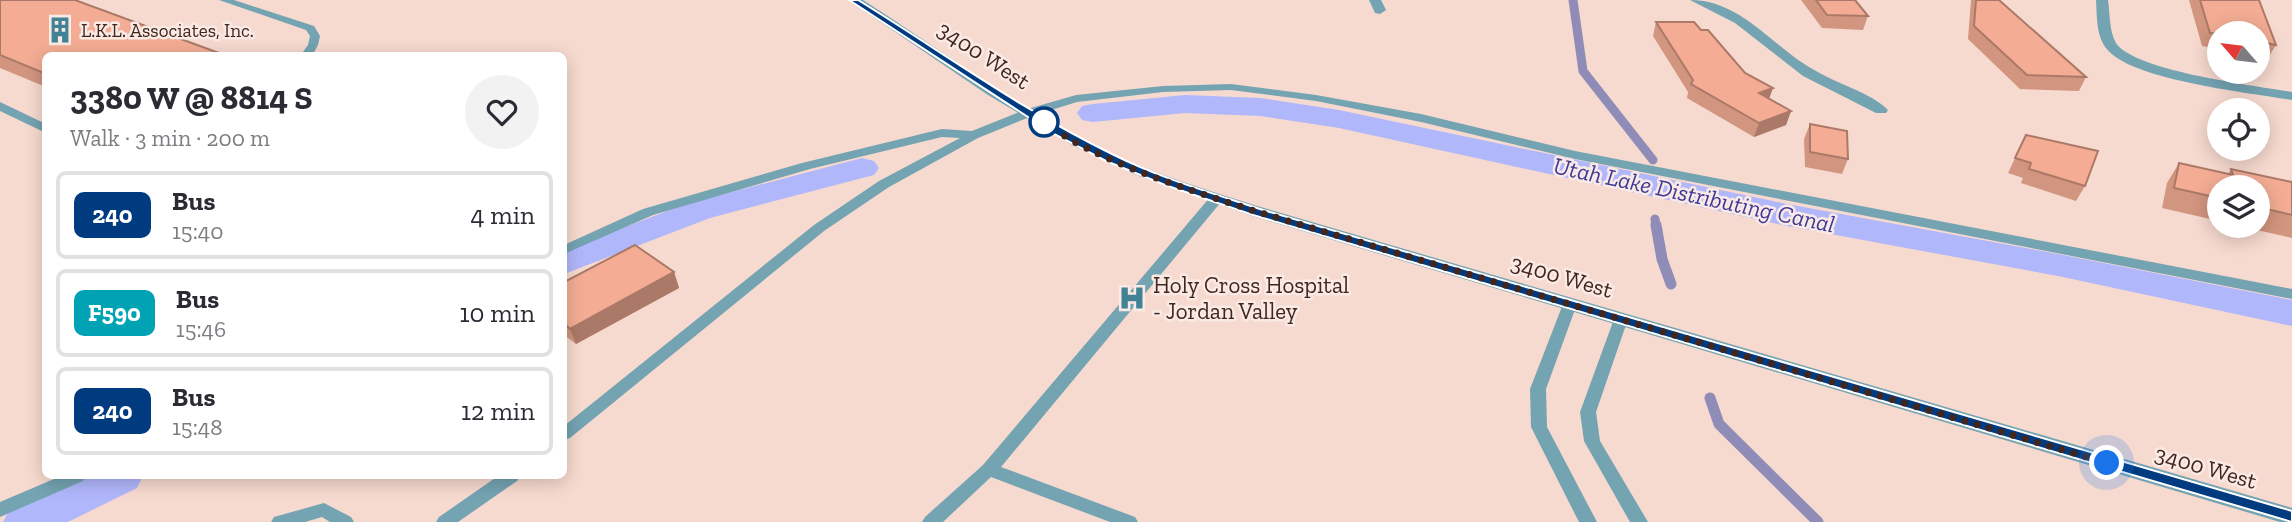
<!DOCTYPE html>
<html lang="en">
<head>
<meta charset="utf-8">
<style>
	body { margin:0; font-family:"Zilla Slab",serif; background:#f2f2f3; color:#2b2b33; height:100vh; display:flex; flex-direction:column; font-size:26px; white-space:nowrap }
	* { box-sizing:border-box; margin:0 }
	p { font-size:23px; color:#7c7c81 }
	.icon { flex:none; width:38px; height:38px; fill:none; stroke:currentColor; stroke-width:2; stroke-linecap:round; stroke-linejoin:round }
	.map { position:relative; flex:1; overflow:hidden }
	.details { position:absolute; left:42px; top:52px; width:525px; height:427px; display:flex; flex-direction:column; background:#fff; border-radius:10px; box-shadow:0 4px 18px #0003 }
	.details>* { flex:none }
	.badge { padding:0 14px; border-radius:10px; font-size:24px; line-height:46px }
	.needle { width:46px; rotate:298deg }
	.fabs { position:absolute; left:2207px; top:21px; display:grid; gap:14px }
	.fabs a { display:grid; place-items:center; width:63px; height:63px; border-radius:50%; background:#fff; box-shadow:0 4px 18px #0003; font-size:35px }
	.you { position:absolute; width:35px; height:35px; margin:-18px; border:5px solid #fff; border-radius:50%; background:#1a73e8; box-shadow:0 0 0 10px #1a73e833 }
	.map>.badge { position:absolute; translate:-50% -50%; box-shadow:0 0 0 4px #fff }
	.round { display:grid; place-items:center; flex:none; width:74px; height:74px; border-radius:37px; background:#f2f2f3 }
	.summary { display:flex; align-items:center; justify-content:space-between; height:119px; padding:0 28px }
	h1 { font-size:33px; font-weight:700; line-height:52px }
	ul { padding:0; list-style:none }
	li { display:flex; align-items:center; gap:21px; height:88px; margin:0 14px 10px; padding:0 14px; border:4px solid #e1e1e2; border-radius:10px }
	li div { flex:1 }
	li b { display:block; font-size:26px }
	li em { font-style:normal }
	li .badge { min-width:77px; font-weight:700; text-align:center }
	.map>svg:first-child { display:block }
</style>
</head>
<body>
<div class="map">
<svg width="2292" height="522" viewBox="0 0 2292 522">
	<rect width="100%" height="100%" fill="#f7dacf"/>
	<g fill="none" stroke-linecap="round" stroke-linejoin="round">
		<g stroke="#908cb8" stroke-width="9">
			<path d="M1573 0 1583 71 1653 160"/>
			<path d="M1655 219 1656 226"/>
		</g>
		<g stroke="#908cb8" stroke-width="11">
			<path d="M1656 225 1662 259 1671 284"/>
			<path d="M1710 398 1719 424 1818 522"/>
		</g>
		<g fill="#b1b7fb" fill-rule="evenodd">
			<path d="M1185 95 1260 98 1339 110 1787 204 2058 254 2292 300V326L2058 276 1787 226 1339 128 1260 116 1185 113 1093 122 1082 120 1077 113 1082 106 1093 104Z"/>
			<path d="M862 158 874 161 879 168 874 175 710 218 564 274V250L686 204Z"/>
			<path d="M80 476H143L137 488 68 522H3L10 509Z"/>
		</g>
		<g fill="#74a3b2" fill-rule="evenodd">
			<path d="M219 0H234L314 26 320 36 318 45 312 56H300L308 45 310 36 306 30Z"/>
			<path d="M1231 84 1316 95 1421 114 1575 151 2292 289V299L1575 159 1421 122 1316 101 1231 90 1163 92 1077 102 1032 116 978 138 889 187 824 231 570 438 564 440V426L814 225 879 181 960 138 942 137 810 169 653 215 564 254V245L643 209 802 163 942 129 972 131 1024 110 1076 95 1163 86Z"/>
			<path d="M0 102 46 124V133L0 111Z"/>
			<path d="M1216 195 1223 199 1221 202 1001 467 1135 517 1138 522H1110L991 477 943 522H922L925 517 983 465 1211 196Z"/>
			<path d="M1570 299 1577 304 1546 389 1547 427 1597 522H1579L1531 427 1530 389 1563 304Z"/>
			<path d="M1621 314 1628 319 1596 412 1600 441 1648 522H1630L1584 441 1580 412 1614 319Z"/>
			<path d="M61 476H86L83 481 0 517V502Z"/>
			<path d="M498 476H520L517 481 458 522H436L439 517Z"/>
			<path d="M324 503 351 517 354 522H330L322 517 305 522H271L274 517Z"/>
		</g>
		<g fill="#74a3b2" fill-rule="evenodd">
			<path d="M1369 0H1381L1386 10 1380 14 1375 13Z"/>
			<path d="M1690 0C1742 0 1773 48 1816 71 1836 83 1873 94 1888 110L1886 113H1876L1803 76 1735 23Z"/>
			<path d="M2096 0H2108C2110 13 2109 31 2116 43 2134 71 2257 86 2292 92V100C2251 93 2129 80 2106 48 2096 35 2097 15 2096 0Z"/>
		</g>
		<path fill="#74a3b2" fill-rule="evenodd" d="M848 0H863C936 47 1007 99 1084 140 1141 170 1203 189 1264 208L2292 508V522H2280L1252 216 1139 176 1074 146 988 95Z"/>
	</g>
	<g fill="#d2957f">
		<path d="M0 0 46 56V87L0 68Z"/>
		<path d="M1801 0H1855L1868 16 1863 30 1822 28Z"/>
		<path d="M1971 0H1999L2086 77 2079 91 2020 89 1968 39Z"/>
		<path d="M2189 0H2259L2276 45 2268 58 2258 56V33H2219V49L2202 46Z"/>
		<path d="M1656 22 1701 30 1769 98 1791 111 1786 125 1754 137 1687 98 1688 92 1653 36Z"/>
		<path d="M1810 124 1848 159 1842 174 1805 167 1804 139Z"/>
		<path d="M2026 135 2085 186 2076 201 2021 183 2023 178 2008 173Z"/>
		<path d="M2179 163 2228 174 2231 169 2292 182V238L2239 226H2258V187H2219V221L2162 208 2167 183Z"/>
		<path d="M674 272 679 288 576 344 564 335V282Z"/>
	</g>
	<g fill="#ab7968">
		<path d="M1773 88 1768 102 1759 93Z"/>
		<path d="M1791 111 1786 125 1754 137 1759 123Z"/>
		<path d="M674 272 679 288 576 344 570 329Z"/>
	</g>
	<g fill="#f4ad94" stroke="#ab7968" stroke-width="2">
		<path d="M0 0H75L227 56H46V74L0 55Z"/>
		<path d="M1816 0H1855L1868 16 1827 15Z"/>
		<path d="M1976 0H1999L2086 77 2027 75 1974 26Z"/>
		<path d="M2200 0H2259L2276 45 2258 41V33H2219V34L2210 33Z"/>
		<path d="M1656 22H1694L1701 30H1708L1745 73 1773 88 1759 93 1791 111 1759 123 1691 84 1693 80Z"/>
		<path d="M1810 124 1847 131 1848 159 1810 152Z"/>
		<path d="M2026 135 2098 151 2085 186 2029 169 2031 163 2015 158Z"/>
		<path d="M2179 163 2233 175 2231 169 2292 182V215L2258 207V187H2219V198L2174 188Z"/>
		<path d="M635 245 674 272 570 329 564 323V282Z"/>
	</g>
	<path fill="#003b80" stroke="#fff" stroke-width="2" d="M849 0H858C941 51 1023 111 1112 154 1160 178 1212 193 1263 210L2292 511V522L1253 215 1165 185 1106 161 1054 134Z"/>
	<g fill="none" stroke-linecap="round" stroke-linejoin="round">
		<path stroke="#42261d" stroke-width="7" stroke-dasharray="0 12.6" d="M1044 122C1096 162 1193 191 1258 212L2107 463"/>
	</g>
	<defs>
		<g id="building-bare" transform="scale(2.1)"><path d="M-4-6H4V6H1V3H-1V6H-4ZM-2.5-4.3h1.7v1.8h-1.7ZM.8-4.3h1.7v1.8H.8ZM-2.5-1h1.7V.8h-1.7ZM.8-1h1.7V.8H.8Z" fill="#428295" stroke="#faeae5" stroke-width="2.5" paint-order="stroke"/></g>
		<g id="hospital-bare" transform="scale(2.1)"><path d="M-5-5h3v3.5h4V-5h3V5h-3V1.5h-4V5h-3Z" fill="#428295" stroke="#faeae5" stroke-width="2.5" paint-order="stroke"/></g>
	</defs>
	<g fill-rule="evenodd">
		<use href="#building-bare" x="60" y="30"/>
		<use href="#hospital-bare" x="1132" y="298"/>
	</g>
	<circle fill="#fff" stroke="#003b80" stroke-width="3.5" cx="1044" cy="122" r="14"/>
	<g text-anchor="middle" stroke-width="5" stroke-linejoin="round" paint-order="stroke">
		<g font-size="19" fill="#42261d" stroke="#faeae5" text-anchor="start">
			<text x="81" y="37">L.K.L. Associates, Inc.</text>
		</g>
		<g font-size="23" fill="#42261d" stroke="#faeae5">
			<text transform="translate(984 55) rotate(33)" y="8">3400 West</text>
			<text transform="translate(1562 276) rotate(16)" y="8">3400 West</text>
			<text transform="translate(2206 467) rotate(16)" y="8">3400 West</text>
		</g>
		<g font-size="23" fill="#42261d" stroke="#faeae5" text-anchor="start">
			<text x="1153" y="293">Holy Cross Hospital<tspan x="1153" dy="26">- Jordan Valley</tspan></text>
		</g>
		<g font-size="24" font-style="italic" fill="#3f3999" stroke="#faeae5">
			<text transform="translate(1694 195) rotate(12)" y="8">Utah Lake Distributing Canal</text>
		</g>
	</g>
</svg>
<div class="fabs">
<a><svg class="needle" viewBox="-14 -14 28 28"><path d="M0-13l5 13h-10z" fill="#e53935"/><path d="M0 13l5-13h-10z" fill="#7c7c81"/></svg></a>
<a><svg class="icon" aria-label="locate" viewBox="0 0 24 24"><circle cx="12" cy="12" r="6"/><path d="M12 2v4M12 18v4M2 12h4M18 12h4"/></svg></a>
<a><svg class="icon" aria-label="layers" viewBox="0 0 24 24"><path d="M12 4l9 5-9 5-9-5zM3 14l9 5 9-5"/></svg></a>
</div>
<div class="you" style="left:2107px;top:463px"></div>
<section class="details">
<div class="summary"><div><h1>3380 W @ 8814 S</h1><p>Walk · 3 min · 200 m</p></div><a class="round"><svg class="icon" aria-label="heart" viewBox="0 0 24 24"><path d="M12 20l-8-8c-3-5 5-10 8-4 3-6 11-1 8 4z"/></svg></a></div>
<ul>
<li><span class="badge" style="background:#003b80;color:#fff">240</span><div><b>Bus</b><p>15:40</p></div><em>4 min</em></li>
<li><span class="badge" style="background:#00a3b4;color:#fff">F590</span><div><b>Bus</b><p>15:46</p></div><em>10 min</em></li>
<li><span class="badge" style="background:#003b80;color:#fff">240</span><div><b>Bus</b><p>15:48</p></div><em>12 min</em></li>
</ul>
</section>
</div>
</body>
</html>
